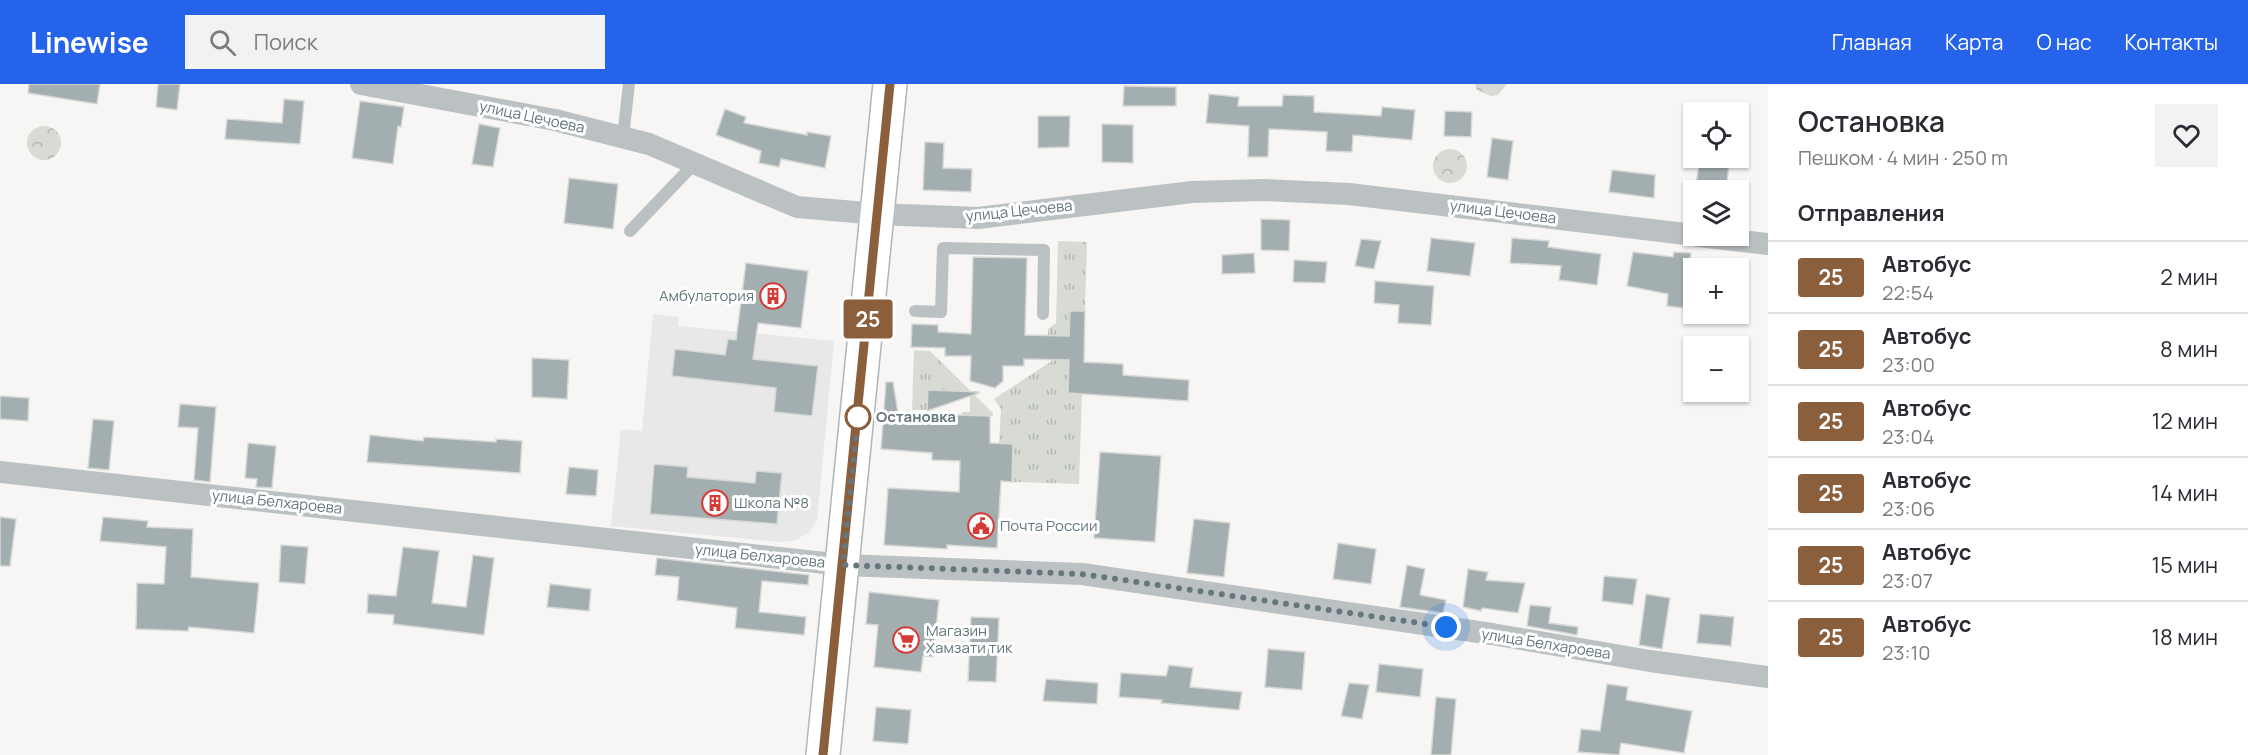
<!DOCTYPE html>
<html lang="ru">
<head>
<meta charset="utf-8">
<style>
	body { margin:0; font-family:Manrope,sans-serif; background:#f2f2f3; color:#2b2b33; height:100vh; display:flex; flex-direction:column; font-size:22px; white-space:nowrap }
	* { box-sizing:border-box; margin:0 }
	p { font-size:20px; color:#7c7c81 }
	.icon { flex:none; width:33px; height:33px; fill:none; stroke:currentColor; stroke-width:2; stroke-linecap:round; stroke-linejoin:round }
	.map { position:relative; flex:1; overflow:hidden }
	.sheet { display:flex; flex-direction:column; background:#fff; width:480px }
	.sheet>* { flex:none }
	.badge { padding:0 12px; border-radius:4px; font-size:21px; line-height:39px }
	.controls { position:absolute; left:1683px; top:18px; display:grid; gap:12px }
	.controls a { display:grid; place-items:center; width:66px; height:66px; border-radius:0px; background:#fff; box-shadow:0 2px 4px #0004; font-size:30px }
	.you { position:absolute; width:30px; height:30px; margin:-15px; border:4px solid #fff; border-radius:50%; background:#1a73e8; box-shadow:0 0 0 9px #1a73e833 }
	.map>.badge { position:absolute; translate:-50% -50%; box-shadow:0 0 0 3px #fff }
	h2 { padding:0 30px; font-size:22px; line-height:54px }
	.round { display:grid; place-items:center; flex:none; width:63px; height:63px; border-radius:0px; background:#f2f2f3 }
	.overview { display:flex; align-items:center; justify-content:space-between; height:102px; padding:0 30px }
	h1 { font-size:28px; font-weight:600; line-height:45px }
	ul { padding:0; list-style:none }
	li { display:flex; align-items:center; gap:18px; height:72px; padding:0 30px; border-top:2px solid #e1e1e2 }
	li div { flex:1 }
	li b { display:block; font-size:22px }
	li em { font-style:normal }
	li .badge { min-width:66px; font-weight:700; text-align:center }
	header { display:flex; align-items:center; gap:36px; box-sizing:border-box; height:84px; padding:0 30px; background:#2563eb; color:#fff }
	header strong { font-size:28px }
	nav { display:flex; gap:33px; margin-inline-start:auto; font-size:21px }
	.search { width:420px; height:54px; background:#f2f2f3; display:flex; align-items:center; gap:15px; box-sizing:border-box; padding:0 21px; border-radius:0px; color:#7c7c81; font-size:22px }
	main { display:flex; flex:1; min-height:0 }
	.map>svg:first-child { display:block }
</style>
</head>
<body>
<header>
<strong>Linewise</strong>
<div class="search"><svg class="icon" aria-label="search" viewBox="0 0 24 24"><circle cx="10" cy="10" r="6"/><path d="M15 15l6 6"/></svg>Поиск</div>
<nav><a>Главная</a><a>Карта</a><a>О нас</a><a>Контакты</a></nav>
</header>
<main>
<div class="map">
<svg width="1768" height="671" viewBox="0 0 1768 671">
	<defs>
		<pattern id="grass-tufts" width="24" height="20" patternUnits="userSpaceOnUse" patternTransform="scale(1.5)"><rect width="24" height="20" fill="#d7dbd3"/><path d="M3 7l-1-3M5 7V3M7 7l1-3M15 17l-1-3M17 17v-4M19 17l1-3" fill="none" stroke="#b2b6b0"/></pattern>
		<pattern id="forest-crowns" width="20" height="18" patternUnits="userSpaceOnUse" patternTransform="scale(1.5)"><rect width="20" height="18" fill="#d7dbd3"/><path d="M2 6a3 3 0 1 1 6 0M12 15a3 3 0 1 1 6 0" fill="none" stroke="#b2b6b0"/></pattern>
	</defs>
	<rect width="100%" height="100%" fill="#f7f6f4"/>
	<path fill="#e7e8e7" d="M653 230 679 233 678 242 834 257 817 437 809 448 796 456 781 458 611 442 621 345 642 347Z"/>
	<g fill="url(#grass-tufts)">
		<path d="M1058 157 1087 158 1085 227H1070L1069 263 1048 257V245L1056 239Z"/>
		<path d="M914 266 930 267 993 329V332L962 331V328H970V308L928 306 927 326H912Z"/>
		<path d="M1059 272 1069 273 1068 308 1082 310 1079 400 1012 398 1013 360 999 359 1001 325 994 315Z"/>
	</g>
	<g fill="url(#forest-crowns)">
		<path d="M1475 0H1507L1498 11 1491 12 1477 6Z"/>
		<circle cx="44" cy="59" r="17"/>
		<circle cx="1450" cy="82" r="17"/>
	</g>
	<g fill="#a3aeb0" stroke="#d8d8d6" stroke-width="1.5">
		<path d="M29 0H100L97 20 28 9Z"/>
		<path d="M158 0H180L177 26 156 23Z"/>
		<path d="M1124 2 1176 3V22H1123Z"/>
		<path d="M1209 10 1239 13 1238 22H1282L1283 11 1314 12V28L1381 32 1382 23 1415 26 1412 56 1353 51 1352 68 1326 67 1327 48 1269 45 1268 73H1248L1249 42 1206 39Z"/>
		<path d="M284 15 304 17 300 60 225 55 227 35 282 39Z"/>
		<path d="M360 17 404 23 401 43 398 42 393 80 352 74Z"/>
		<path d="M725 25 746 33 744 39 807 51V48L831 52 825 84 781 75 779 83 759 79 761 67 716 51Z"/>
		<path d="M1445 27 1472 28 1471 53 1444 52Z"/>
		<path d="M1038 32H1070L1069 63 1038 64Z"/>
		<path d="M479 40 500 44 493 83 472 80Z"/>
		<path d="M1102 40 1133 41V79L1102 78Z"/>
		<path d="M1492 54 1513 57 1508 96 1487 93Z"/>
		<path d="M925 58 944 59 943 84 972 85 971 108 923 106Z"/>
		<path d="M1700 74H1730L1726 106H1695Z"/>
		<path d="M1612 86 1655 91 1654 114 1609 108Z"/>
		<path d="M569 94 618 100 613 145 564 139Z"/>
		<path d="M1261 135 1290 136 1289 167 1261 166Z"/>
		<path d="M1431 154 1475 159 1470 192 1427 187Z"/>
		<path d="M1512 154 1549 157 1548 163 1601 170 1597 201 1559 196 1561 182 1510 179Z"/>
		<path d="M1361 155 1381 157 1374 185 1355 182Z"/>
		<path d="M1633 168 1673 173 1674 168 1691 169 1683 224 1667 222 1668 210 1627 202Z"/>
		<path d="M1254 169 1255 189 1222 190V171Z"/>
		<path d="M973 173 1027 174 1025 251 1069 252 1070 227H1085L1084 278 1123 280V291L1189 296 1188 317 1068 309 1069 276 1024 275V282H1003V297L995 304 970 297 971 272H945V264L911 263 912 240 938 241V248L971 250Z"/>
		<path d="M1294 176 1327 178 1325 199 1293 198Z"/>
		<path d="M746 179 808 187 801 244 758 239 753 275 818 282 812 332 774 328 776 304 672 292 675 265 725 271 728 255 736 256Z"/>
		<path d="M1375 197 1434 202 1431 241 1398 239 1399 221 1374 219Z"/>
		<path d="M532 274 569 276 567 315 532 313Z"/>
		<path d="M886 298H893L898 329 990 332V359L1013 360 1012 398 1001 397 997 464 947 461V465L884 461 888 404 959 408 960 377 932 376V369L881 365Z"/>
		<path d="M928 306 979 308V309L927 327Z"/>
		<path d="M0 312 29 314 28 337 0 335Z"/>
		<path d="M180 320 216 323 210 398 194 396 198 344 178 343Z"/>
		<path d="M93 335 114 337 109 386 88 384Z"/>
		<path d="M370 351 423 357 424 353 496 358V355L522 357 520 389 367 378Z"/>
		<path d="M248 359 276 362 272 404 256 403 257 395 245 394Z"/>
		<path d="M1100 368 1161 372 1155 458 1094 454Z"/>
		<path d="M654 380 688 383 687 393 755 399 756 387 782 389 777 440 650 430Z"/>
		<path d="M569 383 598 386 596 412 566 410Z"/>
		<path d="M0 433 16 435 10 482H0Z"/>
		<path d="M103 433 148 437 147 443 193 445 191 493 259 499 254 549 189 543 188 547 136 545 137 499 164 500 166 463 100 457Z"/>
		<path d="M1194 435 1230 439 1224 493 1187 489Z"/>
		<path d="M1338 459 1376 465 1371 500 1333 495Z"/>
		<path d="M281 461 308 463 305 500 279 498Z"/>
		<path d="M403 463 439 467 432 519 466 523 473 471 494 474 484 551 393 540 394 531 367 529 368 510 396 512Z"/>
		<path d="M657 474 809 491 808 501 762 497 759 528 806 533 804 551 735 544 737 524 677 516 679 493 655 491Z"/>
		<path d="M1407 481 1425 485 1420 511 1446 516 1443 529 1400 523Z"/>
		<path d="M1468 485 1488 488 1486 496 1525 499 1518 529 1482 524 1481 527 1463 523Z"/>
		<path d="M1604 492 1637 495 1633 521 1602 517Z"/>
		<path d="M550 500 591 505 589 527 547 523Z"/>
		<path d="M869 508 939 516 933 573 923 572 921 588 874 583 878 541 866 540Z"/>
		<path d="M1646 510 1670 514 1662 565 1639 561Z"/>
		<path d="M1530 521 1551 523 1549 539 1578 543 1577 551 1527 542Z"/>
		<path d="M1700 530 1734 533 1731 562 1697 559Z"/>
		<path d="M971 533 999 534 996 598 968 597Z"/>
		<path d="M1268 565 1305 568 1302 606 1265 603Z"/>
		<path d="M1379 580 1423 585 1420 613 1376 608Z"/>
		<path d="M1169 581 1193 584 1190 603 1242 608 1239 626 1161 619 1162 616 1119 613 1121 589 1166 592Z"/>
		<path d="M1046 595 1098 599 1097 620 1043 617Z"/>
		<path d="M1349 599 1369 601 1362 635 1341 632Z"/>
		<path d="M1607 600 1628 603 1626 616 1692 627 1684 669 1621 659 1619 671 1578 668 1581 645 1600 647Z"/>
		<path d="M1436 613 1456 615 1451 671H1431Z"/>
		<path d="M876 623 911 626 908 660 873 657Z"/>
	</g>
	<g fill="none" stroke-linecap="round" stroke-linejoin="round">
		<g stroke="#aeb6b8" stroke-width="36">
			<path id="secondary" d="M823 671 890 0"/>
		</g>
		<g stroke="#bbc1c3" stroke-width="12">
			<path d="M623 53 629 0"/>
			<path d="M630 147 694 80"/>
			<path d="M915 227 941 228 943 164 1044 166 1043 230"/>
		</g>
		<g stroke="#bbc1c3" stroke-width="22">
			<path d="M361 0 555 36 649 60 797 123 878 130 978 134 1192 108 1263 106 1349 110 1694 151"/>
			<path d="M1698 152 1768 160"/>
			<path d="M0 388 843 481 1082 490 1492 550 1650 577 1768 593"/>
		</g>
		<use href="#secondary" stroke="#fff" stroke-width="33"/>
	</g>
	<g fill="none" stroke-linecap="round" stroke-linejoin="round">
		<g stroke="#fff" stroke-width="14">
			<path id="line" d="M823 671 890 0"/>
		</g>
		<use href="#line" stroke="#8b5e3c" stroke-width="9"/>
		<path stroke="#64777c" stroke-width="6" stroke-dasharray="0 10.8" d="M858 333 843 481 1082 490 1446 543"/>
	</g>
	<defs>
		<g id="building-ring" transform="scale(1.35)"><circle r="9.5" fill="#fff" stroke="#d63a34" stroke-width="1.5"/><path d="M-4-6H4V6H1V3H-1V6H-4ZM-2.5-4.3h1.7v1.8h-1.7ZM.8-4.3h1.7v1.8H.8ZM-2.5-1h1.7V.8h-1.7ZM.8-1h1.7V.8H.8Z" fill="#d63a34"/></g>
		<g id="civic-ring" transform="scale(1.35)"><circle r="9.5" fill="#fff" stroke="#d63a34" stroke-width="1.5"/><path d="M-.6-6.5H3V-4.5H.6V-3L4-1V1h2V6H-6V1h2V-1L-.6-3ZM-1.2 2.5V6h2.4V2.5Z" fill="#d63a34"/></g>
		<g id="supermarket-ring" transform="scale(1.35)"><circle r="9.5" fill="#fff" stroke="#d63a34" stroke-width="1.5"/><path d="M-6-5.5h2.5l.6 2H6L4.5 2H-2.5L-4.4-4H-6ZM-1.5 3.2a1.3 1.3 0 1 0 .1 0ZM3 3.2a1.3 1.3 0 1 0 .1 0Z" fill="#d63a34"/></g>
	</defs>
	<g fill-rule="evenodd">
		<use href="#building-ring" x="773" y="212"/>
		<use href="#building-ring" x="715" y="419"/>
		<use href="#civic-ring" x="981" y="442"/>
		<use href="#supermarket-ring" x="906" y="556"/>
	</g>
	<circle fill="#fff" stroke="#8b5e3c" stroke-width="3" cx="858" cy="333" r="12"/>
	<g text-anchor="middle" stroke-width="6" stroke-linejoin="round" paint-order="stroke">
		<g font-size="15" fill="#64777c" stroke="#fff">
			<text transform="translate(532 33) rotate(12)" y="5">улица Цечоева</text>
			<text transform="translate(1019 127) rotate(-6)" y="5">улица Цечоева</text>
			<text transform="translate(1503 128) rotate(7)" y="5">улица Цечоева</text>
			<text transform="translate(277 418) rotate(6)" y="5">улица Белхароева</text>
			<text transform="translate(760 472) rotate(6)" y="5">улица Белхароева</text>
			<text transform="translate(1546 560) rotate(9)" y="5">улица Белхароева</text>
		</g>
		<g font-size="15" fill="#64777c" stroke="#fff" text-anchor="start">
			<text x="754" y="217" text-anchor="end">Амбулатория</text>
			<text x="734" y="424">Школа №8</text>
			<text x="1000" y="447">Почта России</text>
			<text x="926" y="552">Магазин<tspan x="926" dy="17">Хамзати тик</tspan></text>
		</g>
		<g font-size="15" font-weight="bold" fill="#64777c" stroke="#fff" text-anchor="start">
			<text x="876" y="338">Остановка</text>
		</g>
	</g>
</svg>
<div class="controls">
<a><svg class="icon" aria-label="locate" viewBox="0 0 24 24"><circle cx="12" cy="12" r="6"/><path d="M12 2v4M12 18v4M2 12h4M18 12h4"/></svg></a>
<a><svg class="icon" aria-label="layers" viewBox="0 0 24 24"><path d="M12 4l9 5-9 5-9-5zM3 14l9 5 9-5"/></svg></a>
<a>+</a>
<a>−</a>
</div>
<div class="you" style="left:1446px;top:543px"></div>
<b class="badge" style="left:868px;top:235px;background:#8b5e3c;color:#fff">25</b>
</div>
<section class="sheet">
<div class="overview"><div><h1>Остановка</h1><p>Пешком · 4 мин · 250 m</p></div><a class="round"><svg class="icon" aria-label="heart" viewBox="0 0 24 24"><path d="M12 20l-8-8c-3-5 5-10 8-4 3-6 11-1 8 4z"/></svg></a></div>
<h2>Отправления</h2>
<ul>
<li><span class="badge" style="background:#8b5e3c;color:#fff">25</span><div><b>Автобус</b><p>22:54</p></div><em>2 мин</em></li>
<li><span class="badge" style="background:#8b5e3c;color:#fff">25</span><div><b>Автобус</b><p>23:00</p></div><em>8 мин</em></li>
<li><span class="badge" style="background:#8b5e3c;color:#fff">25</span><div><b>Автобус</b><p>23:04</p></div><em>12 мин</em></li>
<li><span class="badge" style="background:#8b5e3c;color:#fff">25</span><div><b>Автобус</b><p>23:06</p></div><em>14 мин</em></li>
<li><span class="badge" style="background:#8b5e3c;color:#fff">25</span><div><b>Автобус</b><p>23:07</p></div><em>15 мин</em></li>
<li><span class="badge" style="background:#8b5e3c;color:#fff">25</span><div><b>Автобус</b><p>23:10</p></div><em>18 мин</em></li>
</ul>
</section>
</main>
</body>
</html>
